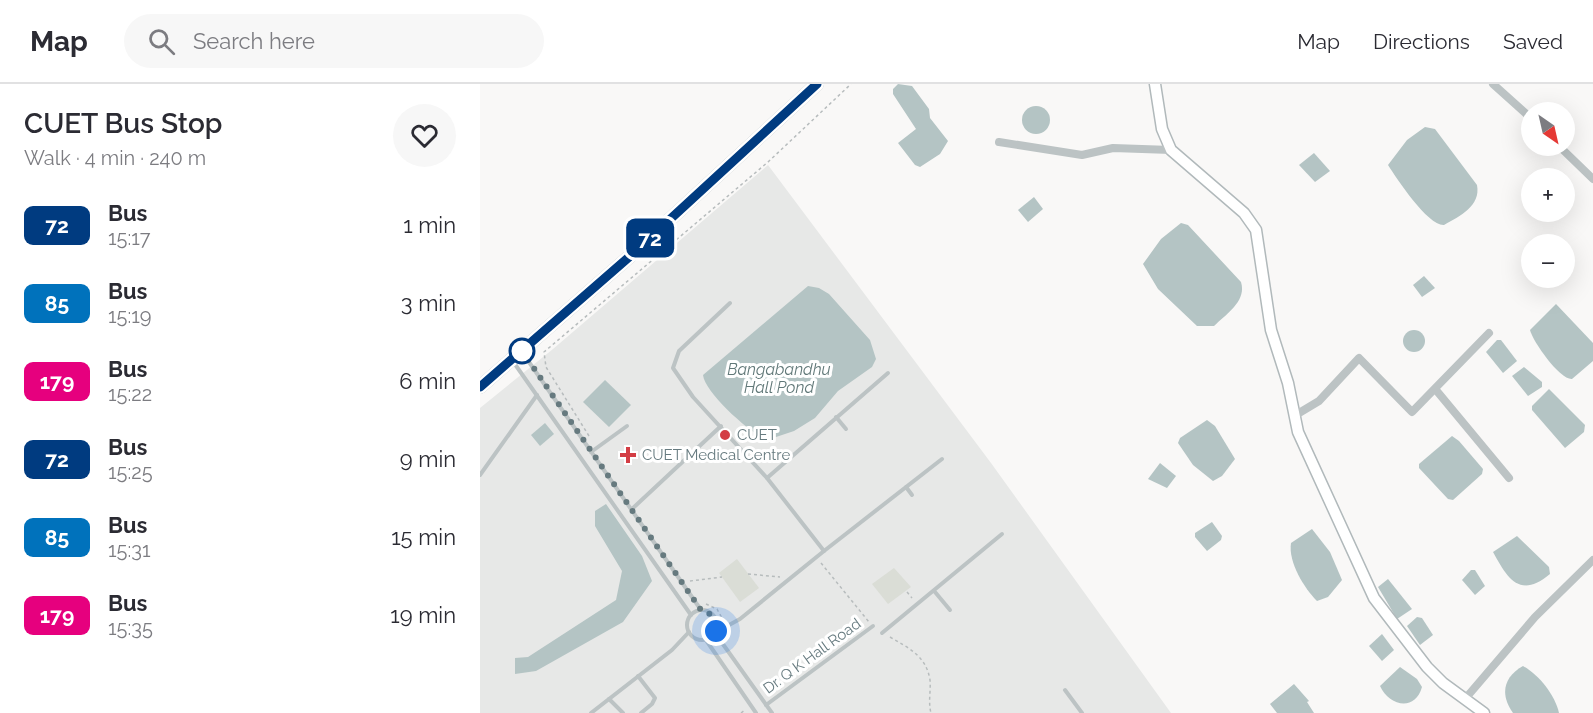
<!DOCTYPE html>
<html lang="en">
<head>
<meta charset="utf-8">
<style>
	body { margin:0; font-family:Raleway,sans-serif; background:#f7f7f7; color:#2b2b33; height:100vh; display:flex; flex-direction:column; font-size:22px; white-space:nowrap }
	* { box-sizing:border-box; margin:0 }
	p { font-size:20px; color:#7c7c81 }
	.icon { flex:none; width:33px; height:33px; fill:none; stroke:currentColor; stroke-width:2; stroke-linecap:round; stroke-linejoin:round }
	.map { position:relative; flex:1; overflow:hidden }
	.side { display:flex; flex-direction:column; background:#fff; width:480px }
	.side>* { flex:none }
	.badge { padding:0 12px; border-radius:9px; font-size:21px; line-height:39px }
	.needle { width:39px; rotate:146deg }
	.controls { position:absolute; left:1041px; top:18px; display:grid; gap:12px }
	.controls a { display:grid; place-items:center; width:54px; height:54px; border-radius:50%; background:#fff; box-shadow:0 6px 24px #0002; font-size:30px }
	.you { position:absolute; width:30px; height:30px; margin:-15px; border:4px solid #fff; border-radius:50%; background:#1a73e8; box-shadow:0 0 0 9px #1a73e833 }
	.map>.badge { position:absolute; translate:-50% -50%; box-shadow:0 0 0 3px #fff }
	.round { display:grid; place-items:center; flex:none; width:63px; height:63px; border-radius:32px; background:#f7f7f7 }
	.headline { display:flex; align-items:center; justify-content:space-between; height:102px; padding:0 24px }
	h1 { font-size:28px; font-weight:600; line-height:45px }
	ul { padding:0; list-style:none }
	li { display:flex; align-items:center; gap:18px; height:78px; padding:0 24px }
	li div { flex:1 }
	li b { display:block; font-size:22px }
	li em { font-style:normal }
	li .badge { min-width:66px; font-weight:700; text-align:center }
	header { display:flex; align-items:center; gap:36px; box-sizing:border-box; height:84px; padding:0 30px; background:#fff; border-bottom:2px solid #e1e1e2 }
	header strong { font-size:28px }
	nav { display:flex; gap:33px; margin-inline-start:auto; font-size:21px }
	.search { width:420px; height:54px; background:#f7f7f7; display:flex; align-items:center; gap:15px; box-sizing:border-box; padding:0 21px; border-radius:33px; color:#7c7c81; font-size:22px }
	main { display:flex; flex:1; min-height:0 }
	.map>svg:first-child { display:block }
</style>
</head>
<body>
<header>
<strong>Map</strong>
<div class="search"><svg class="icon" aria-label="search" viewBox="0 0 24 24"><circle cx="10" cy="10" r="6"/><path d="M15 15l6 6"/></svg>Search here</div>
<nav><a>Map</a><a>Directions</a><a>Saved</a></nav>
</header>
<main>
<section class="side">
<div class="headline"><div><h1>CUET Bus Stop</h1><p>Walk · 4 min · 240 m</p></div><a class="round"><svg class="icon" aria-label="heart" viewBox="0 0 24 24"><path d="M12 20l-8-8c-3-5 5-10 8-4 3-6 11-1 8 4z"/></svg></a></div>
<ul>
<li><span class="badge" style="background:#003b80;color:#fff">72</span><div><b>Bus</b><p>15:17</p></div><em>1 min</em></li>
<li><span class="badge" style="background:#0072bc;color:#fff">85</span><div><b>Bus</b><p>15:19</p></div><em>3 min</em></li>
<li><span class="badge" style="background:#e6007e;color:#fff">179</span><div><b>Bus</b><p>15:22</p></div><em>6 min</em></li>
<li><span class="badge" style="background:#003b80;color:#fff">72</span><div><b>Bus</b><p>15:25</p></div><em>9 min</em></li>
<li><span class="badge" style="background:#0072bc;color:#fff">85</span><div><b>Bus</b><p>15:31</p></div><em>15 min</em></li>
<li><span class="badge" style="background:#e6007e;color:#fff">179</span><div><b>Bus</b><p>15:35</p></div><em>19 min</em></li>
</ul>
</section>
<div class="map">
<svg width="1113" height="629" viewBox="0 0 1113 629">
	<rect width="100%" height="100%" fill="#f9f8f7"/>
	<path fill="#e7e8e7" d="M288 81 511 379 691 629H0V324L73 265Z"/>
	<g fill="#daddd6">
		<path d="M257 475 279 504 260 518 239 489Z"/>
		<path d="M414 484 431 503 408 520 392 500Z"/>
	</g>
	<g fill="#b4c4c4">
		<path d="M418 0 432 2 449 25 450 34 468 57 460 70 440 83 435 81 418 59 436 45 413 10V5Z"/>
		<circle cx="556" cy="36" r="14"/>
		<path d="M945 43 955 45 997 101C1001 122 980 132 964 141 948 142 917 95 908 81L927 56Z"/>
		<path d="M834 69 850 87 835 98 819 81Z"/>
		<path d="M554 113 563 125 548 138 538 126Z"/>
		<path d="M701 139 708 141 761 198C767 217 746 230 734 242H717L678 205 663 180 681 155Z"/>
		<path d="M944 192 955 204 942 213 933 201Z"/>
		<path d="M328 202 339 204 349 210 390 256 396 275 392 283 358 307 335 334 314 347 287 356C270 349 225 309 223 291Z"/>
		<path d="M1076 220 1113 259V277L1092 295C1080 296 1053 258 1050 246Z"/>
		<circle cx="934" cy="257" r="11"/>
		<path d="M1017 256H1021L1037 277 1023 289 1006 268Z"/>
		<path d="M1044 283 1062 298V303L1048 312 1032 292Z"/>
		<path d="M125 296 151 321 129 343 103 318Z"/>
		<path d="M1069 305 1105 341 1104 348 1085 364 1052 326V322Z"/>
		<path d="M727 336 735 342 755 375 742 392 733 397 713 381 698 359 700 354Z"/>
		<path d="M65 339 74 350 60 362 51 351Z"/>
		<path d="M972 352 979 357 1003 385 1002 390 973 416 968 415 939 384V380Z"/>
		<path d="M680 379 696 392 687 404 668 395Z"/>
		<path d="M126 420 162 472 172 497 143 538 56 587 35 590V574L48 573 136 516 142 487 115 442V427Z"/>
		<path d="M732 438 742 452 741 456 727 467 715 453V449Z"/>
		<path d="M832 445 850 468 862 496 848 513 837 517C824 504 808 478 811 459Z"/>
		<path d="M1037 452 1069 483 1070 490C1039 516 1027 493 1013 468Z"/>
		<path d="M991 486H995L1005 502 995 511 982 496Z"/>
		<path d="M908 495 932 525 917 535 898 503Z"/>
		<path d="M937 533 942 534 953 551 940 561 927 542Z"/>
		<path d="M902 550 914 566 902 577 889 562Z"/>
		<path d="M1043 582C1059 591 1075 611 1079 629H1033C1020 611 1023 593 1043 582Z"/>
		<path d="M920 583 937 595 942 603C935 628 909 622 900 602Z"/>
		<path d="M814 600 829 617 827 618 834 629H797L790 620Z"/>
	</g>
	<g fill="none" stroke-linecap="round" stroke-linejoin="round">
		<g stroke="#b1b9bb" stroke-width="13">
			<path id="secondary" d="M675 0 682 45 691 66 764 129 776 146 791 246 808 299 818 348 894 514 947 583 963 599 1004 629"/>
		</g>
		<g stroke="#b0b7b9" stroke-width="14">
			<path id="primary" d="M0 303 149 173 337 0"/>
		</g>
		<g stroke="#b7bcbd" stroke-width="1.5" stroke-dasharray="3 3" stroke-linecap="butt">
			<path d="M109 352 66 283 64 268 288 78 371 0"/>
			<path d="M341 479 389 538"/>
			<path d="M268 490 300 493"/>
			<path d="M210 497 242 493"/>
			<path d="M427 508 432 514"/>
			<path d="M226 520 237 525 242 534"/>
			<path d="M410 553C428 564 446 571 450 596 451 607 448 618 451 629"/>
			<path d="M261 629 265 626"/>
		</g>
		<g stroke="#bcc3c4" stroke-width="4">
			<path d="M42 268 221 526"/>
			<path d="M32 276 211 531"/>
			<path d="M356 333 366 345"/>
			<path d="M111 368 147 342"/>
			<path d="M0 391 57 311"/>
			<path d="M287 394 408 289"/>
			<path d="M426 403 432 411"/>
			<path d="M152 425 241 342"/>
			<path d="M344 467 462 375"/>
			<path d="M455 508 470 526"/>
			<circle cx="222" cy="541" r="15"/>
			<path d="M237 542 249 541 260 535 344 467 287 394 213 313 193 284 199 267 250 219"/>
			<path d="M235 549 292 629"/>
			<path d="M402 549 522 450"/>
			<path d="M226 556 276 629"/>
			<path d="M158 592 175 614 172 620 161 629"/>
			<path d="M585 606 602 629"/>
			<path d="M129 615 143 629"/>
			<path d="M286 621 393 542"/>
			<path d="M111 629 192 566 209 548"/>
		</g>
		<g stroke="#bcc3c4" stroke-width="8">
			<path d="M1013 0 1052 35"/>
			<path d="M519 58 602 71 633 64 691 66"/>
			<path d="M1079 62 1113 95"/>
			<path d="M956 306 1029 394"/>
			<path d="M814 332 839 317 879 274 932 328 1009 249"/>
			<path d="M985 615 1055 533 1113 476"/>
		</g>
		<use href="#secondary" stroke="#fff" stroke-width="10"/>
		<use href="#primary" stroke="#fff" stroke-width="12"/>
	</g>
	<g fill="none" stroke-linecap="round" stroke-linejoin="round">
		<g stroke="#fff" stroke-width="14">
			<path id="line" d="M0 303 149 173 337 0"/>
		</g>
		<use href="#line" stroke="#003b80" stroke-width="9"/>
		<path stroke="#667a7f" stroke-width="6" stroke-dasharray="0 10.8" d="M42 267 221 526 234 532 236 547"/>
	</g>
	<circle fill="#fff" stroke="#003b80" stroke-width="3" cx="42" cy="267" r="12"/>
	<g fill="#d33d44" stroke="#fff" stroke-width="2">
		<circle cx="245" cy="351" r="6"/>
		<path d="M145 362h6v6h6v6h-6v6h-6v-6h-6v-6h6z"/>
	</g>
	<g text-anchor="middle" stroke-width="6" stroke-linejoin="round" paint-order="stroke">
		<g font-size="15" fill="#667a7f" stroke="#fff" text-anchor="start">
			<text x="257" y="356">CUET</text>
			<text x="162" y="376">CUET Medical Centre</text>
		</g>
		<g font-size="15" fill="#667a7f" stroke="#fff">
			<text transform="translate(332 572) rotate(-36)" y="5">Dr. Q K Hall Road</text>
		</g>
		<g font-size="16" font-style="italic" fill="#617878" stroke="#fff">
			<text x="299" y="291">Bangabandhu<tspan x="299" dy="18">Hall Pond</tspan></text>
		</g>
	</g>
</svg>
<div class="controls">
<a><svg class="needle" viewBox="-14 -14 28 28"><path d="M0-13l5 13h-10z" fill="#e53935"/><path d="M0 13l5-13h-10z" fill="#7c7c81"/></svg></a>
<a>+</a>
<a>−</a>
</div>
<div class="you" style="left:236px;top:547px"></div>
<b class="badge" style="left:170px;top:154px;background:#003b80;color:#fff">72</b>
</div>
</main>
</body>
</html>
